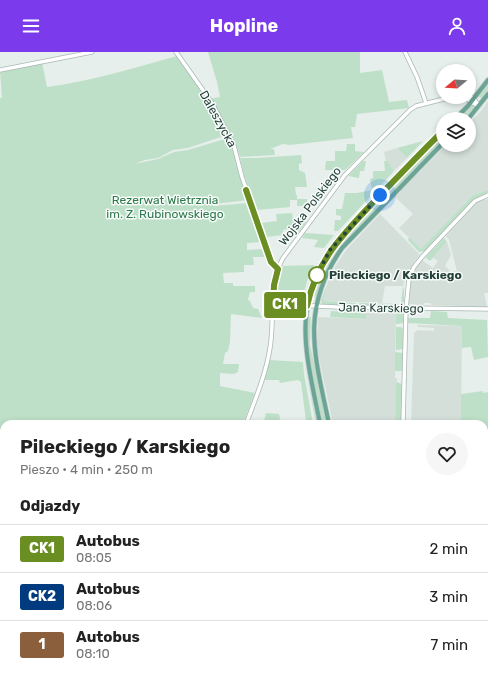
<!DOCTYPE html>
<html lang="pl">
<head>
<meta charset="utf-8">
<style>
	body { margin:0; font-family:Rubik,sans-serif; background:#f6f6f6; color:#222; height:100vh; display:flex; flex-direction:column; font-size:15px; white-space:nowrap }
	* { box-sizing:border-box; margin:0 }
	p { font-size:13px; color:#767676 }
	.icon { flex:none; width:22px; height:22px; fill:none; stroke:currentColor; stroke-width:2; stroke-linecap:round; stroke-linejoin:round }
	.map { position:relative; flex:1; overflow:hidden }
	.details { position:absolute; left:0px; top:368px; width:488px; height:256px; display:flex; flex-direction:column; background:#fff; border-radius:12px 12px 0 0; box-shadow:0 2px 6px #0003 }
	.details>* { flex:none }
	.badge { padding:0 8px; border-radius:3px; font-size:14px; line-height:26px }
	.needle { width:26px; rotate:252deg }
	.tools { position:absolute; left:436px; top:12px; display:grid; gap:8px }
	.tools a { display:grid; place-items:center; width:40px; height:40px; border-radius:50%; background:#fff; box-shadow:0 2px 6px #0003; font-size:20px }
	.you { position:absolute; width:20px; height:20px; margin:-10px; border:3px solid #fff; border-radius:50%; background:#1a73e8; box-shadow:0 0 0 6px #1a73e833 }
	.map>.badge { position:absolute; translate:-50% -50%; box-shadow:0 0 0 2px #fff }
	h2 { padding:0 20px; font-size:15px; line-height:36px }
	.round { display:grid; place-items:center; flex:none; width:42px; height:42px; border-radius:21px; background:#f6f6f6 }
	.overview { display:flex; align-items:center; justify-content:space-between; height:68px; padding:0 20px }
	h1 { font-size:19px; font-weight:700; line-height:30px }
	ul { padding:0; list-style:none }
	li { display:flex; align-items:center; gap:12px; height:48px; padding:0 20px; border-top:1px solid #e0e0e0 }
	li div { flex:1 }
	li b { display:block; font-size:15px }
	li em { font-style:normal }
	li .badge { min-width:44px; font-weight:700; text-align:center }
	header { display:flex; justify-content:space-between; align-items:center; height:52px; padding:0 20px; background:#7c3aed; color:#fff; font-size:18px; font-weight:700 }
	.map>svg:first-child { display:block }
</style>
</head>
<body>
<header><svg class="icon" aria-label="menu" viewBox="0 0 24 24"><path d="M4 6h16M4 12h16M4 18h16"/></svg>Hopline<svg class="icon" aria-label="person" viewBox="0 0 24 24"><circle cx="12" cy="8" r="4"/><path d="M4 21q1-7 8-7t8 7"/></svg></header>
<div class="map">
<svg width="488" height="624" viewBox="0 0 488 624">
	<rect width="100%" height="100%" fill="#e6efeb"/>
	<g fill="#d4dfda">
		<path d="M488 49V138L473 143 421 197 399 176 413 162 395 145 446 93H469V71L481 59Z"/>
		<path d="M397 96 407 106 394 119 386 109 384 100Z"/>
		<path d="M485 146V148L488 147V241H484L487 255 432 253 430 251H424L423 253 408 252 409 231 414 219 422 208 433 216 438 209 433 206 447 190 451 203 445 214 451 220 457 219 449 188 446 184 476 151Z"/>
		<path d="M380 162 420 203 415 209 408 223H406L403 234H385L382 251 324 249 322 248 323 244 332 220 340 207 347 197Z"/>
		<path d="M366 261H396L395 326H397L395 372H333L318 301 317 289 318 265 366 267Z"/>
		<path d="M417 273 462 274 461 372H411L414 281 418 278 434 279V276L418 275Z"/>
		<path d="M0 598 4 600V620H25L23 624H0Z"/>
		<path d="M377 620H406L408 624H377Z"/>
	</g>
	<g fill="#bfe0c8">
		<path d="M208 0H360V21L382 18 389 50 407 48 409 56 357 62 355 75H351L353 86 290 93 283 92 270 97H274L275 103 240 105 236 94 210 47 220 45 217 30Z"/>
		<path d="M177 4 211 51 227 83 188 96 173 98 158 106 145 108 134 112 158 107 174 100 188 98 228 86C237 105 240 128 248 148L214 152 213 154 249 151 262 190 247 191V198L264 197 266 205H253L254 213H244V220L223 221 224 231H233V234H255V240H250L248 248 250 249 253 256 258 257 262 266 231 262 230 290 228 299 225 301 223 312H239L238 320 234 322 220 321V334L255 341 243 372H4V448L0 447V46H2L0 19 42 10 47 35C92 29 134 16 177 4Z"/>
		<path d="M488 31V39L482 47 478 44Z"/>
		<path d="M472 53 474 54V56L463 67H458Z"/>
		<path d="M443 81 442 89 341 195 326 219 316 245 313 244 327 208 336 193 420 103Z"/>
		<path d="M423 89 407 106 397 96Z"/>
		<path d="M347 92H355V99L364 100 345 118H325L326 109H335V99H346Z"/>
		<path d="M301 103 302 111 299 112V118L305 121 307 135H295L296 143H297V147H307V154H297V148H290V155L257 158 244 123 240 106H256Z"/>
		<path d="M363 109H366L364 119H360L359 126 348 124Z"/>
		<path d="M384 109H387L394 119 338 179H334L335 168H341V164L336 163V157H342L345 141H357L372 138 370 127 373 126V119H385Z"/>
		<path d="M398 118 399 119 354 167 353 166Z"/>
		<path d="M488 138V140L476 146 426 199 419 200 408 188 409 185 421 197 473 143Z"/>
		<path d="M292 161 293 168 302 167 306 170 299 180 293 176 283 178V183L266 185 261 171 277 169 276 162Z"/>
		<path d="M352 167V168C338 183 322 199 315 219L332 192 353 168 336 187 322 208 316 220 308 243 315 221 307 242H305C314 212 330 189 352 167Z"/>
		<path d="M305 181 334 183 324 196 314 195 318 188 302 186Z"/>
		<path d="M444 186 447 190 430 209 426 206V205Z"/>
		<path d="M314 213 307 229 302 248 297 251 277 249V234L283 214Z"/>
		<path d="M328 230 323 248 324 249 356 251V253L323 254 321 248Z"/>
		<path d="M403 234 404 237V250L403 252 399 255 361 254 359 251 401 252Z"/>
		<path d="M331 259 366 261V267L330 265Z"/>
		<path d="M431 259 447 260 448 266 487 268 488 305 474 308 471 295 462 296V274L408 271V266H430Z"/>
		<path d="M396 261H403V271L396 272Z"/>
		<path d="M307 264 311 265 310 292 327 372H322L307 298Z"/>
		<path d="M396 275H401L403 277V297L396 298Z"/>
		<path d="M395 300 403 301 402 319H395Z"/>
		<path d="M269 308 303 310 304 322 313 372H288L306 369 301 330 298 328 280 331 279 328H264Z"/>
		<path d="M305 314 306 318 317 372H316Z"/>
		<path d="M396 330 402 332 401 372H395Z"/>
		<path d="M483 339V341L488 340V487H484V372H461V342Z"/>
		<path d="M266 361 279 362 281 371 279 372 264 369Z"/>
		<path d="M108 620H180V624H107Z"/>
	</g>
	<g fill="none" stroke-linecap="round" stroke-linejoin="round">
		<g stroke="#a8b8b2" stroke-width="5">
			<g id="minor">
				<path d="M176 0 212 51 234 94 242 125 271 208 273 212 278 217"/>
				<path d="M405 0 417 25 426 51"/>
				<path d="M0 18 92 0"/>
				<path d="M469 44 474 47 479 54"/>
				<path d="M465 45 471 50 479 54"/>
				<path d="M273 252 337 255 488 257"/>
				<path d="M246 372C255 348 266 322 270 296 275 267 268 233 283 206L345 123 410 58 416 54 452 45"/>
				<path d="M403 372 406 257 409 227 414 215 422 205 475 149 488 143"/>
				<path d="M0 469V480L4 487"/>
				<path d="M0 469 1 456"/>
				<path d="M0 494 4 491"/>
				<path d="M484 513H488"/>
				<path d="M484 543H488"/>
				<path d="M0 554H4"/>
				<path d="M82 620 107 622"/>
				<path d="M235 620 236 624"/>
				<path d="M472 620 473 623"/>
				<path d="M412 621 417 620"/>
				<path d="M430 622 436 620"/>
				<path d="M29 624 31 620"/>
				<path d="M72 624 75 620"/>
				<path d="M196 624 198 620"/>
				<path d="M325 624 339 620"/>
				<path d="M448 624 450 623 449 620"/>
			</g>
		</g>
		<g stroke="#c2cac8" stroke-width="5.5">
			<g id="major">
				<path d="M455 67 468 54 488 28"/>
				<path d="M468 67 488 42"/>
				<path d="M320 372C306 300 289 251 339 187L412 110 443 79"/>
				<path d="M329 372C315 304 299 258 342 196L443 91"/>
				<path d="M484 492 488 493"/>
				<path d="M484 502 488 501"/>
				<path d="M0 514H4"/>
				<path d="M0 519H4"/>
				<path d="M364 620 365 624"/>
				<path d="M370 620V624"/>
			</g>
		</g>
		<use href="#minor" stroke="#fff" stroke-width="3.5"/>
		<use href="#major" stroke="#6aa596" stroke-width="4"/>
	</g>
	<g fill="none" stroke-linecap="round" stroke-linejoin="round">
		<g stroke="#fff" stroke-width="9">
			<path id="line" d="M246 138 271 210 278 217 274 233 273 252 307 254C318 203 348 178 381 142 402 121 422 99 443 79"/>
		</g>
		<use href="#line" stroke="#6b8e23" stroke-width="6"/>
		<path stroke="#24423a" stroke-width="4" stroke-dasharray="0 7.2" d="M317 223 330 198 380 143"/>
	</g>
	<circle fill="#fff" stroke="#6b8e23" stroke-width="2" cx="317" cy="223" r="8"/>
	<g text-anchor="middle" stroke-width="3" stroke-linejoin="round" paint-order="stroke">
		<g font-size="12" fill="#24423a" stroke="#f7fbf9">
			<text transform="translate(218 67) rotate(61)" y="4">Daleszycka</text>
			<text transform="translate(310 154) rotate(-53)" y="4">Wojska Polskiego</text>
			<text transform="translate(381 256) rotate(1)" y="4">Jana Karskiego</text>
		</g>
		<g font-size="12" fill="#2d7a4b" stroke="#f7fbf9">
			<text x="165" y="152">Rezerwat Wietrznia<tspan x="165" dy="14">im. Z. Rubinowskiego</tspan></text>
		</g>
		<g font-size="12" font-weight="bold" fill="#24423a" stroke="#f7fbf9" text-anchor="start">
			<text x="329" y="227">Pileckiego / Karskiego</text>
		</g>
	</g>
</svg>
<div class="tools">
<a><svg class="needle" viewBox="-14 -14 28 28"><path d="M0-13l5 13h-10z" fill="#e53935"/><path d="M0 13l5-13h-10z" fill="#767676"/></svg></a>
<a><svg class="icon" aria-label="layers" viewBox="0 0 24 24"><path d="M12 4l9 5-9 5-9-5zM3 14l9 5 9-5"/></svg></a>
</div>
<div class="you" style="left:380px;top:143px"></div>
<b class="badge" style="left:285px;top:253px;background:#6b8e23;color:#fff">CK1</b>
<section class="details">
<div class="overview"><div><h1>Pileckiego / Karskiego</h1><p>Pieszo · 4 min · 250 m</p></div><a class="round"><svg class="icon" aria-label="heart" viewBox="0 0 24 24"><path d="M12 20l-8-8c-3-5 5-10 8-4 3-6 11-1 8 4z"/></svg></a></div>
<h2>Odjazdy</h2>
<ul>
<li><span class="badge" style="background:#6b8e23;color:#fff">CK1</span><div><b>Autobus</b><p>08:05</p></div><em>2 min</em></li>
<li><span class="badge" style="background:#003b80;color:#fff">CK2</span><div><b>Autobus</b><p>08:06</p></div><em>3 min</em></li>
<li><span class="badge" style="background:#8b5e3c;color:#fff">1</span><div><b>Autobus</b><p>08:10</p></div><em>7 min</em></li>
</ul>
</section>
</div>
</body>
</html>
